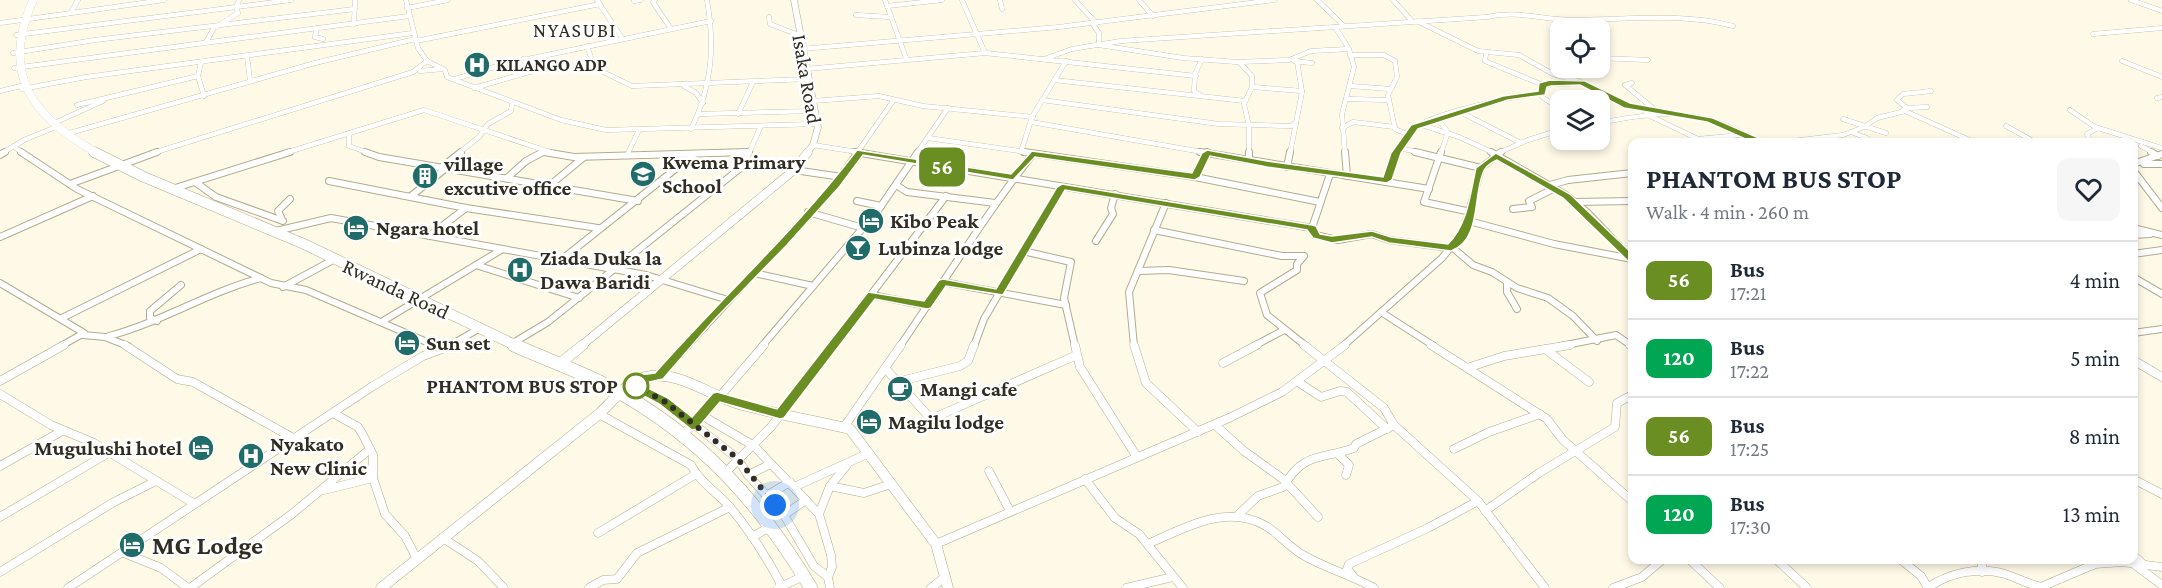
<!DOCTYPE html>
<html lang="en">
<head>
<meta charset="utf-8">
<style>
	body { margin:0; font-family:"Crimson Pro",serif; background:#f6f6f7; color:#1f2937; height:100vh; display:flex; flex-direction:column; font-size:22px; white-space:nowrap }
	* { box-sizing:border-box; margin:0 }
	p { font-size:20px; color:#747a83 }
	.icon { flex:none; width:33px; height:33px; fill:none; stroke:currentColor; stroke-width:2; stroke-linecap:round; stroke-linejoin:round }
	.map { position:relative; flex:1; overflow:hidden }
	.panel { position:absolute; left:1628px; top:138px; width:510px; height:426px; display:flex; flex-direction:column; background:#fff; border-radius:12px; box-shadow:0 3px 9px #0003 }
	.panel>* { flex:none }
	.badge { padding:0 12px; border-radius:9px; font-size:21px; line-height:39px }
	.controls { position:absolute; left:1550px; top:18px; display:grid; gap:12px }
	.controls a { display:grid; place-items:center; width:60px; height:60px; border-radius:12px; background:#fff; box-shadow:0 3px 9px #0003; font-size:30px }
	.you { position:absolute; width:30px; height:30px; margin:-15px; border:4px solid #fff; border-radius:50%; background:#1a73e8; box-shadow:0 0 0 9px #1a73e833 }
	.map>.badge { position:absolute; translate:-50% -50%; box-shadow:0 0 0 3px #fff }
	.round { display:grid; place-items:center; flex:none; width:63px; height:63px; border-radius:12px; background:#f6f6f7 }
	.overview { display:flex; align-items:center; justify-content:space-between; height:102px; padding:0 18px }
	h1 { font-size:28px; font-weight:700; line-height:45px }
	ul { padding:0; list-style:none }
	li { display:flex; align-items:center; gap:18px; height:78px; padding:0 18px; border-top:2px solid #e0e1e3 }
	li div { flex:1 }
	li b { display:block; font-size:22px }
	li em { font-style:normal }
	li .badge { min-width:66px; font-weight:700; text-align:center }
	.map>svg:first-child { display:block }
</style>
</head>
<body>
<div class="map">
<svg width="2162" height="588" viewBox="0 0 2162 588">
	<rect width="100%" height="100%" fill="#fffae8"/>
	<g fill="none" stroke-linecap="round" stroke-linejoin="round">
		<g stroke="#b3ab8f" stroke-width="5">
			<g id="street-far2">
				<path d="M406 0 418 48 427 61 445 70 447 77 561 120 606 130 817 124"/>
				<path d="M597 0 622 38"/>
				<path d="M655 0 653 2 671 29"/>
				<path d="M885 0 906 58"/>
				<path d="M962 0 985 53"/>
				<path d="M1000 0 1002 9"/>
				<path d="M1075 0 1096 23"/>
				<path d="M1139 0 1153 16"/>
				<path d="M1317 0 1344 26"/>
				<path d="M1393 0 1412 21"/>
				<path d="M2131 0 2162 11"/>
				<path d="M634 1 641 0"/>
				<path d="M887 6 942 0"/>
				<path d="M407 8 448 0"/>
				<path d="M71 12 78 0"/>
				<path d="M856 15 890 17"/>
				<path d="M769 17 770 24 799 35"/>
				<path d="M1417 21 1478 51 1519 55 1553 74 1578 81 1624 104 1663 112"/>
				<path d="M0 23 164 0"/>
				<path d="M1092 23 1099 33V45L1183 58 1237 62 1289 60 1311 51 1349 49"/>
				<path d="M354 24 355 0"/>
				<path d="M1335 27 1349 49 1354 67 1342 114 1345 153"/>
				<path d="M317 28 315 37 323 39"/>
				<path d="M2093 34 2162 28"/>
				<path d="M16 35 291 0"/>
				<path d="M416 41 600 4"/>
				<path d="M206 42 214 28 238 13 236 7 239 0"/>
				<path d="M587 46 592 60 603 72 632 86 807 79"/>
				<path d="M801 49 1059 27 1274 0"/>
				<path d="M13 53 95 40 355 9"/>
				<path d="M1486 54 1485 61 1543 85"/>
				<path d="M1350 55H1384L1395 61 1397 77 1388 95 1395 129 1407 134"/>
				<path d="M247 56 250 80 253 81"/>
				<path d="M1599 58 1648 60"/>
				<path d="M1044 59 1072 49 1121 41 1487 17C1516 10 1544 20 1573 20 1627 20 1681 12 1733 26"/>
				<path d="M1294 61 1312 63"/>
				<path d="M2122 61 2162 77"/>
				<path d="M201 62 198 76 204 96"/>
				<path d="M1240 63 1252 76V87L1244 104 1249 126V153"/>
				<path d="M14 68 409 16"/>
				<path d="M806 69 985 53 1196 76"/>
				<path d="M420 71 443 69"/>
				<path d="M1554 73 1577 68"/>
				<path d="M455 79 504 64 711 21"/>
				<path d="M1054 80 1245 101"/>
				<path d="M1632 83 1625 85 1655 110"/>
				<path d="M684 86 696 93 703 103"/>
				<path d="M1351 86 1391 89"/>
				<path d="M1253 87 1302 91"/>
				<path d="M474 88 533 71 523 59"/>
				<path d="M22 89 86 77 413 33"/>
				<path d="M0 91 21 86"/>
				<path d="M1201 96 1194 91 1195 74 1202 59"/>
				<path d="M2157 98 2162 97"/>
				<path d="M1346 99 1389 100"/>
				<path d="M1042 100 1219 124 1291 126 1296 123 1302 92 1297 61"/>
				<path d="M812 101 879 96 923 106 1033 117"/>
				<path d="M77 105 198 76"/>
				<path d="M1907 108 1927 107"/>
				<path d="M1560 109 1542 97 1543 85 1582 83"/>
				<path d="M1903 110 1907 108 1897 100 1903 94 1931 91"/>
				<path d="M2070 110 2095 127 2162 148"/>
				<path d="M1465 111 1464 114 1521 143"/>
				<path d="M700 114 814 111"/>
				<path d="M738 114 753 82"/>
				<path d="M1646 114 1698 139 1740 135"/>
				<path d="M1843 119 1886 133"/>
				<path d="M1438 120 1448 132 1441 153"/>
				<path d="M1031 122 1208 153"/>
				<path d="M1599 123C1640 115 1680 108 1720 123 1735 128 1748 137 1763 142"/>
				<path d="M52 124 103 101"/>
				<path d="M1422 125 1459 137 1494 153"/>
				<path d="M2006 126 2035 142"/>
				<path d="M1342 128 1353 122 1395 127"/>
				<path d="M691 129C712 87 715 46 707 0"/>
				<path d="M1851 132 1867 138"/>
				<path d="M349 133V146L369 153"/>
				<path d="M66 134 315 63 415 39"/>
				<path d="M928 138 1034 153"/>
				<path d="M1686 142 1698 139"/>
				<path d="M1784 142 1843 135 1864 127 1877 118 1905 111 1974 142"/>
				<path d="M2091 142 2087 134 2098 128"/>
				<path d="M813 145 864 153"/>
				<path d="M2141 146 2154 153"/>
				<path d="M14 147 24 153"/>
				<path d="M1399 148 1422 153"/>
				<path d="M1021 152 1032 117 1066 61"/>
				<path d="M2 153 26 139 56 127"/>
				<path d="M153 153 413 72 427 61"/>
				<path d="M285 153 424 110 553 153"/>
				<path d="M459 153 479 137 488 124 511 111 512 104"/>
				<path d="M540 153 543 152"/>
				<path d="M628 153 639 130"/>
				<path d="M697 153 749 152"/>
				<path d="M749 153 760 128"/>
				<path d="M857 153 893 101"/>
				<path d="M917 153 948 108"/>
				<path d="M1290 153 1296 123"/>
				<path d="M1395 153C1399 145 1404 136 1411 130 1435 112 1511 97 1542 93"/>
				<path d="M1498 153 1528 140 1560 130"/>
			</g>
		</g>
		<g stroke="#b3ab8f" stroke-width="8">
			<g id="street-far1">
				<path d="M21 152 77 189 271 283 306 290 436 346"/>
				<path d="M365 152 379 157 638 201"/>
				<path d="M544 152 574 157 749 152"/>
				<path d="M855 152 1312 228"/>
				<path d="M1024 152 1195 177 1320 202"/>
				<path d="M1200 152 1429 189"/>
				<path d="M1249 152V160"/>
				<path d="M1345 152 1347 176"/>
				<path d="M1415 152 1481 168"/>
				<path d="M1441 152 1424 202 1471 212"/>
				<path d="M1491 152 1566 195 1587 212 1632 259"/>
				<path d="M2151 152 2158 156"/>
				<path d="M0 155 5 152"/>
				<path d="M2133 164 2162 154"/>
				<path d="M2144 164H2162"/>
				<path d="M1287 167 1290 152"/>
				<path d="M794 170 842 177"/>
				<path d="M2133 170 2162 208"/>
				<path d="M1330 174 1312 228 1315 235 1338 240 1372 234 1389 240 1451 248"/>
				<path d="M1195 177 1207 152"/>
				<path d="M507 178 526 161 543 152"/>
				<path d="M1387 180 1396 152"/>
				<path d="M329 181 466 208 598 228"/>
				<path d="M195 182 216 197 283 221"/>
				<path d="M70 184 157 152"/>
				<path d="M896 185 907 192 995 203"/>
				<path d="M1550 185 1568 180 1632 173"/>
				<path d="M549 186 584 157"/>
				<path d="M172 189 290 152"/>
				<path d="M411 196 445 169 442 167 461 152"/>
				<path d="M857 201 881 206"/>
				<path d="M1575 202 1632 201"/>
				<path d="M1513 209 1532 207 1529 201 1555 188"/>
				<path d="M808 212 863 228"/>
				<path d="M282 220 278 211 290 199"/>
				<path d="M1469 221 1554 244 1632 259"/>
				<path d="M2133 228 2162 235"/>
				<path d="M1154 230 1282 256H1304L1297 264V270L1260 293 1267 315 1306 346"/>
				<path d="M276 231 331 218 646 275 728 300"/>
				<path d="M2133 235 2150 234"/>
				<path d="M429 236 466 208"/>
				<path d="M0 237 93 196"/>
				<path d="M1096 241 1113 214 1111 208 1115 194"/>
				<path d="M1452 247 1473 265 1492 272 1517 288 1548 298 1573 316 1597 341"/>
				<path d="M1023 251 1071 262 1064 298 1075 346"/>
				<path d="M2133 254 2162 250"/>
				<path d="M561 260 693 155"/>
				<path d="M476 265 579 298"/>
				<path d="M1139 271 1169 270 1244 281"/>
				<path d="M754 273 813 286"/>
				<path d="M2133 277 2162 294"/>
				<path d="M943 282 1066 305"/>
				<path d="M1507 282V292L1517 309"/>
				<path d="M0 283 84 333 61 346"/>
				<path d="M283 287 333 260"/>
				<path d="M872 295 927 306"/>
				<path d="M1381 312 1434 346"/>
				<path d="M62 318 201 249"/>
				<path d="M157 321 150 318V311L181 285"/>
				<path d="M383 321 501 250"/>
				<path d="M2133 333 2162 329"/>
				<path d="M83 335 105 337 128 346"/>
				<path d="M109 336C162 322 208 292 261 278"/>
				<path d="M513 343 548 322 743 166 749 152"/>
				<path d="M449 346 480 328"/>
				<path d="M687 346 836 184 858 152"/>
				<path d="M762 346 879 209 918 152"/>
				<path d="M832 346 946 196"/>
				<path d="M900 346C944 282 985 215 1033 154"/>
				<path d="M974 346 984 319 1062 187"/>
				<path d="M1134 346 1129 292 1166 203"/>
				<path d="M1254 346 1284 330"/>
				<path d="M1343 346 1442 258 1464 231 1481 168 1501 152"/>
				<path d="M1561 346 1616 335 1632 346"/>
			</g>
		</g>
		<g stroke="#b3ab8f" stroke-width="9">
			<g id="street">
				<path d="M125 345 177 379 193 382 293 438"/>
				<path d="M433 345 441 348"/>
				<path d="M1075 345 1080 367 1137 457"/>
				<path d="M1134 345 1146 383 1198 432"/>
				<path d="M1304 345 1384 408 1394 425 1478 501 1545 588"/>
				<path d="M1431 345 1547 419 1562 439 1632 501"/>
				<path d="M1630 345 1632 346"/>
				<path d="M1545 349 1589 382"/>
				<path d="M2133 360 2162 377"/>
				<path d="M1223 363 1257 345"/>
				<path d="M885 368 931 419 1077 355"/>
				<path d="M1467 368 1504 356 1570 345"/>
				<path d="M659 376 688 345"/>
				<path d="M0 381 64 345"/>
				<path d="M897 382 960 366 968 361 974 345"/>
				<path d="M1298 382 1321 397 1340 391 1347 392 1387 429"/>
				<path d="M630 385 664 401 737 458 748 475 784 515 814 566 828 577"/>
				<path d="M0 394 51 425 94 443 193 503"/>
				<path d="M333 413 358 427 363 435 373 455V478L385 514 405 536 417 559"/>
				<path d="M599 414 691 465C700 482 715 491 728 505 749 529 767 558 782 586"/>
				<path d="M703 416 754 446 819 514 831 555 832 567 828 577 830 588"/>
				<path d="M1215 425 1244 451 1283 479 1318 517"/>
				<path d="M844 427 901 345"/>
				<path d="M684 433 703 416 764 345"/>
				<path d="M1454 449 1489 432 1540 414"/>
				<path d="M1338 454 1349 465 1346 475"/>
				<path d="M0 466 62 431"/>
				<path d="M989 471 1010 511"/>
				<path d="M726 472 771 427 833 345"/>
				<path d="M748 475 771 464"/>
				<path d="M1085 479 1115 518 1139 534 1183 588"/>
				<path d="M2133 479 2162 494"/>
				<path d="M830 486 847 465"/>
				<path d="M794 487 869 453"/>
				<path d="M324 490 373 478"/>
				<path d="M766 496 790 482"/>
				<path d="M1485 511 1539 473 1615 427 1617 403 1632 395"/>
				<path d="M819 514 830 486 864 493 891 484"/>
				<path d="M784 515 806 500"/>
				<path d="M1237 516 1258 496 1283 487C1304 451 1321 460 1354 448L1356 444 1394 425"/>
				<path d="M0 517 110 452"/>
				<path d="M598 533 696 474"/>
				<path d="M752 537 770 527"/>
				<path d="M443 538 478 561 504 588"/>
				<path d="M936 544 1229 418 1282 392 1345 345"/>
				<path d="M1148 544C1184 528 1227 503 1266 526 1279 534 1289 547 1303 555 1325 568 1351 575 1374 588"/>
				<path d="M124 553 161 568 188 588"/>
				<path d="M2133 555 2143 564"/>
				<path d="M1690 560 1720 588"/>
				<path d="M1777 560 1807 588"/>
				<path d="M1901 560 1921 576 1928 588"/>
				<path d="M1982 560V572"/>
				<path d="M2085 560 2093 565"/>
				<path d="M2135 565 2162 585"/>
				<path d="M0 572 114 502 156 481"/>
				<path d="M1353 576 1347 569 1349 564 1428 528 1478 501"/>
				<path d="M68 588 373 386 423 356 453 345"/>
				<path d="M190 588 292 514 370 449"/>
				<path d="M589 588 603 580 617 579 637 553 730 507"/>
				<path d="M778 588 804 576"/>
				<path d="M931 588 945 577"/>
				<path d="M1126 588 1173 577"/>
				<path d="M1613 588 1642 577 1662 560"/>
				<path d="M1927 588C1949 573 1978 566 2005 574 2017 578 2028 584 2041 587L2095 564 2122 562 2162 567"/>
			</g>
		</g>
		<g stroke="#b3ab8f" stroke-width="7">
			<path id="secondary-far2" d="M794 0 818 127 813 145 807 153"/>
		</g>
		<g stroke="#b3ab8f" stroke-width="9">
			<path id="secondary-far1" d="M581 346 794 170 808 152"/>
		</g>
		<g stroke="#b3ab8f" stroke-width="11">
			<g id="secondary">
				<path d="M558 365 583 345"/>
				<path d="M381 588 599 414C612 402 628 381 645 377 679 369 711 397 742 405 778 414 814 421 850 429L936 544 948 588"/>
			</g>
		</g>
		<g stroke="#b3ab8f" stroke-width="8">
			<path id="highway-far2" d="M33 0C0 74 32 117 97 153"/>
		</g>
		<g stroke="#b3ab8f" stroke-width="11">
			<path id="highway-far1" d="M94 152 144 177 304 244 517 346"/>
		</g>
		<g stroke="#b3ab8f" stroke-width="14">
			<path id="highway" d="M514 345C545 359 579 371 610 387 700 436 759 501 811 588"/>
		</g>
		<use href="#street-far2" stroke="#fff" stroke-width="4.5"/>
		<use href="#street-far1" stroke="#fff" stroke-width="6"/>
		<use href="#street" stroke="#fff" stroke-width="8"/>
		<use href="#secondary-far2" stroke="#fff" stroke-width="6"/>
		<use href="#secondary-far1" stroke="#fff" stroke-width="8"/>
		<use href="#secondary" stroke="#fff" stroke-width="10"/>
		<use href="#highway-far2" stroke="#fff" stroke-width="8"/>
		<use href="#highway-far1" stroke="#fff" stroke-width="10"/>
		<use href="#highway" stroke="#fff" stroke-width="13"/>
	</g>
	<path fill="#6b8e23" stroke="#fff" stroke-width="1.5" d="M1550 80 1585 81 1630 103 1713 118 1768 142 1759 145 1707 122 1624 108 1580 85 1551 86 1547 87 1545 95 1508 100 1418 129 1401 153 1392 180 1387 183 1267 167 1210 156 1200 177 1195 180 1035 157 1013 180 863 155 840 186 787 245 714 320 663 379 640 384 668 398 692 417 713 393 717 392 777 409 868 292 924 301 939 280 943 279 996 289 1057 187 1062 184 1312 225 1316 226 1320 234 1332 236 1372 231 1391 237 1448 244C1468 224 1470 194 1476 168L1496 153 1570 194 1638 259 1628 261 1563 198 1497 160C1493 162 1487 166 1485 169 1472 191 1483 240 1451 251L1389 243 1372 237 1332 243 1313 238 1307 230 1065 190 1003 295 946 286 931 308 927 309 875 299 784 418 780 419 720 402 697 429 692 430 659 404 623 385 639 375 655 373C721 298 796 230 857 150L1011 174 1032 151 1192 173 1202 153 1207 150 1267 161 1383 177 1391 153 1411 125 1503 96 1538 91 1539 83Z"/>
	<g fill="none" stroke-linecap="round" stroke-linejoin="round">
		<path stroke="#312d22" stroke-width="6" stroke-dasharray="0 10.8" d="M636 386 664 401 737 458 775 505"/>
	</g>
	<defs>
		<g id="hospital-disc" transform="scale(1.35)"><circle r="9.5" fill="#206c68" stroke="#fff"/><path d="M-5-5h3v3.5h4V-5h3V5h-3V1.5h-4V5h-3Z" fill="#fff"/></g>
		<g id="school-disc" transform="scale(1.35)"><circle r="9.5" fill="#206c68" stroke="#fff"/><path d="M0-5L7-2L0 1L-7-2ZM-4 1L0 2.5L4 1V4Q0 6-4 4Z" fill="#fff"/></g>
		<g id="building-disc" transform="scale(1.35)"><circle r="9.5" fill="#206c68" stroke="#fff"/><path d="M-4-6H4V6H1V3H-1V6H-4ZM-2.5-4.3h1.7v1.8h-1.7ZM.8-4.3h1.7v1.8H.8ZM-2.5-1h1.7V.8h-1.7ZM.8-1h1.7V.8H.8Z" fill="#fff"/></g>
		<g id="hotel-disc" transform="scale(1.35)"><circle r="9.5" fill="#206c68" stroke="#fff"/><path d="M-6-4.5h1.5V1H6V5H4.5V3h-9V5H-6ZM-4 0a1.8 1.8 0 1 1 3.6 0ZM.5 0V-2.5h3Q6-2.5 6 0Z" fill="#fff"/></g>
		<g id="bar-disc" transform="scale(1.35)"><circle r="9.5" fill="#206c68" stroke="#fff"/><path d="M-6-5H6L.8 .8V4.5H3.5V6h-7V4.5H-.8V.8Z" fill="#fff"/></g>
		<g id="cafe-disc" transform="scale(1.35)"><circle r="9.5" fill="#206c68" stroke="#fff"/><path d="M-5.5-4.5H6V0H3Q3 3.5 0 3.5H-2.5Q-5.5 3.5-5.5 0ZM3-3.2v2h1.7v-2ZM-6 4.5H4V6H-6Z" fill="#fff"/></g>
	</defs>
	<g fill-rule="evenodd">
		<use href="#hospital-disc" x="477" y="65"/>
		<use href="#school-disc" x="643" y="174"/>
		<use href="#building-disc" x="425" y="176"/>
		<use href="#hotel-disc" x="871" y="221"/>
		<use href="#hotel-disc" x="356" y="228"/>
		<use href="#bar-disc" x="858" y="248"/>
		<use href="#hospital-disc" x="520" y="270"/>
		<use href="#hotel-disc" x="407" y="343"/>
		<use href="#cafe-disc" x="900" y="389"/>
		<use href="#hotel-disc" x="869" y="422"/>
		<use href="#hotel-disc" x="201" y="448"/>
		<use href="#hospital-disc" x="251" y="456"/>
		<use href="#hotel-disc" x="132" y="545"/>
	</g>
	<circle fill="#fff" stroke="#6b8e23" stroke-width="3" cx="636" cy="386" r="12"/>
	<g text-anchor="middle" stroke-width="6" stroke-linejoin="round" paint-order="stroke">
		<g font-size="18" font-weight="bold" fill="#312d22" stroke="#fff" text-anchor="start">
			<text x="496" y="71">KILANGO ADP</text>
		</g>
		<g font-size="20" letter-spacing="1.5" fill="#312d22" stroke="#fff">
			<text x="575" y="37">NYASUBI</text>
		</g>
		<g font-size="21" fill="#312d22" stroke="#fff">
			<text transform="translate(807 79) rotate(80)" y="7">Isaka Road</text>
			<text transform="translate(396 289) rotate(25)" y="7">Rwanda Road</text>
		</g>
		<g font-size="21" font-weight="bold" fill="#312d22" stroke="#fff" text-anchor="start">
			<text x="662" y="169">Kwema Primary<tspan x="662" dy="24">School</tspan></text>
			<text x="444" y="171">village<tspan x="444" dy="24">excutive office</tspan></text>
			<text x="890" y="228">Kibo Peak</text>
			<text x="376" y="235">Ngara hotel</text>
			<text x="878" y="255">Lubinza lodge</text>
			<text x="540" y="265">Ziada Duka la<tspan x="540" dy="24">Dawa Baridi</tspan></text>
			<text x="426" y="350">Sun set</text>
			<text x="920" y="396">Mangi cafe</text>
			<text x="888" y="429">Magilu lodge</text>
			<text x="270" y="451">Nyakato<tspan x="270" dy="24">New Clinic</tspan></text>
			<text x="182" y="455" text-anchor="end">Mugulushi hotel</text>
		</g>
		<g font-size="21" font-weight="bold" fill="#312d22" stroke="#fff" text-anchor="end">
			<text x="618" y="393">PHANTOM BUS STOP</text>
		</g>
		<g font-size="26" font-weight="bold" fill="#312d22" stroke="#fff" text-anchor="start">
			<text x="152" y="554">MG Lodge</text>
		</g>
	</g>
</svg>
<div class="controls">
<a><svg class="icon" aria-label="locate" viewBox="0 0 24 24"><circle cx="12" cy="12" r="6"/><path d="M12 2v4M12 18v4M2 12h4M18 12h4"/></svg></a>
<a><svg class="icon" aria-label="layers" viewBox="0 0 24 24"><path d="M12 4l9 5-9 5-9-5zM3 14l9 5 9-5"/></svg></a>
</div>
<div class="you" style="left:775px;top:505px"></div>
<b class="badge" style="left:942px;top:167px;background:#6b8e23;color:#fff">56</b>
<section class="panel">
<div class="overview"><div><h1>PHANTOM BUS STOP</h1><p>Walk · 4 min · 260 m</p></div><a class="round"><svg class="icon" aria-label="heart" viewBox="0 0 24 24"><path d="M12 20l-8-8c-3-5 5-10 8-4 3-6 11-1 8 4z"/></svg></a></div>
<ul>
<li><span class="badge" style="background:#6b8e23;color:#fff">56</span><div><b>Bus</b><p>17:21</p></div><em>4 min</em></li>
<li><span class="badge" style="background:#00a651;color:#fff">120</span><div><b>Bus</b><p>17:22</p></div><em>5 min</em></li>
<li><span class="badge" style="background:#6b8e23;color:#fff">56</span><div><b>Bus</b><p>17:25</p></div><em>8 min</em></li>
<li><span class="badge" style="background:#00a651;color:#fff">120</span><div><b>Bus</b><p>17:30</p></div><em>13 min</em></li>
</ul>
</section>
</div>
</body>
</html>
